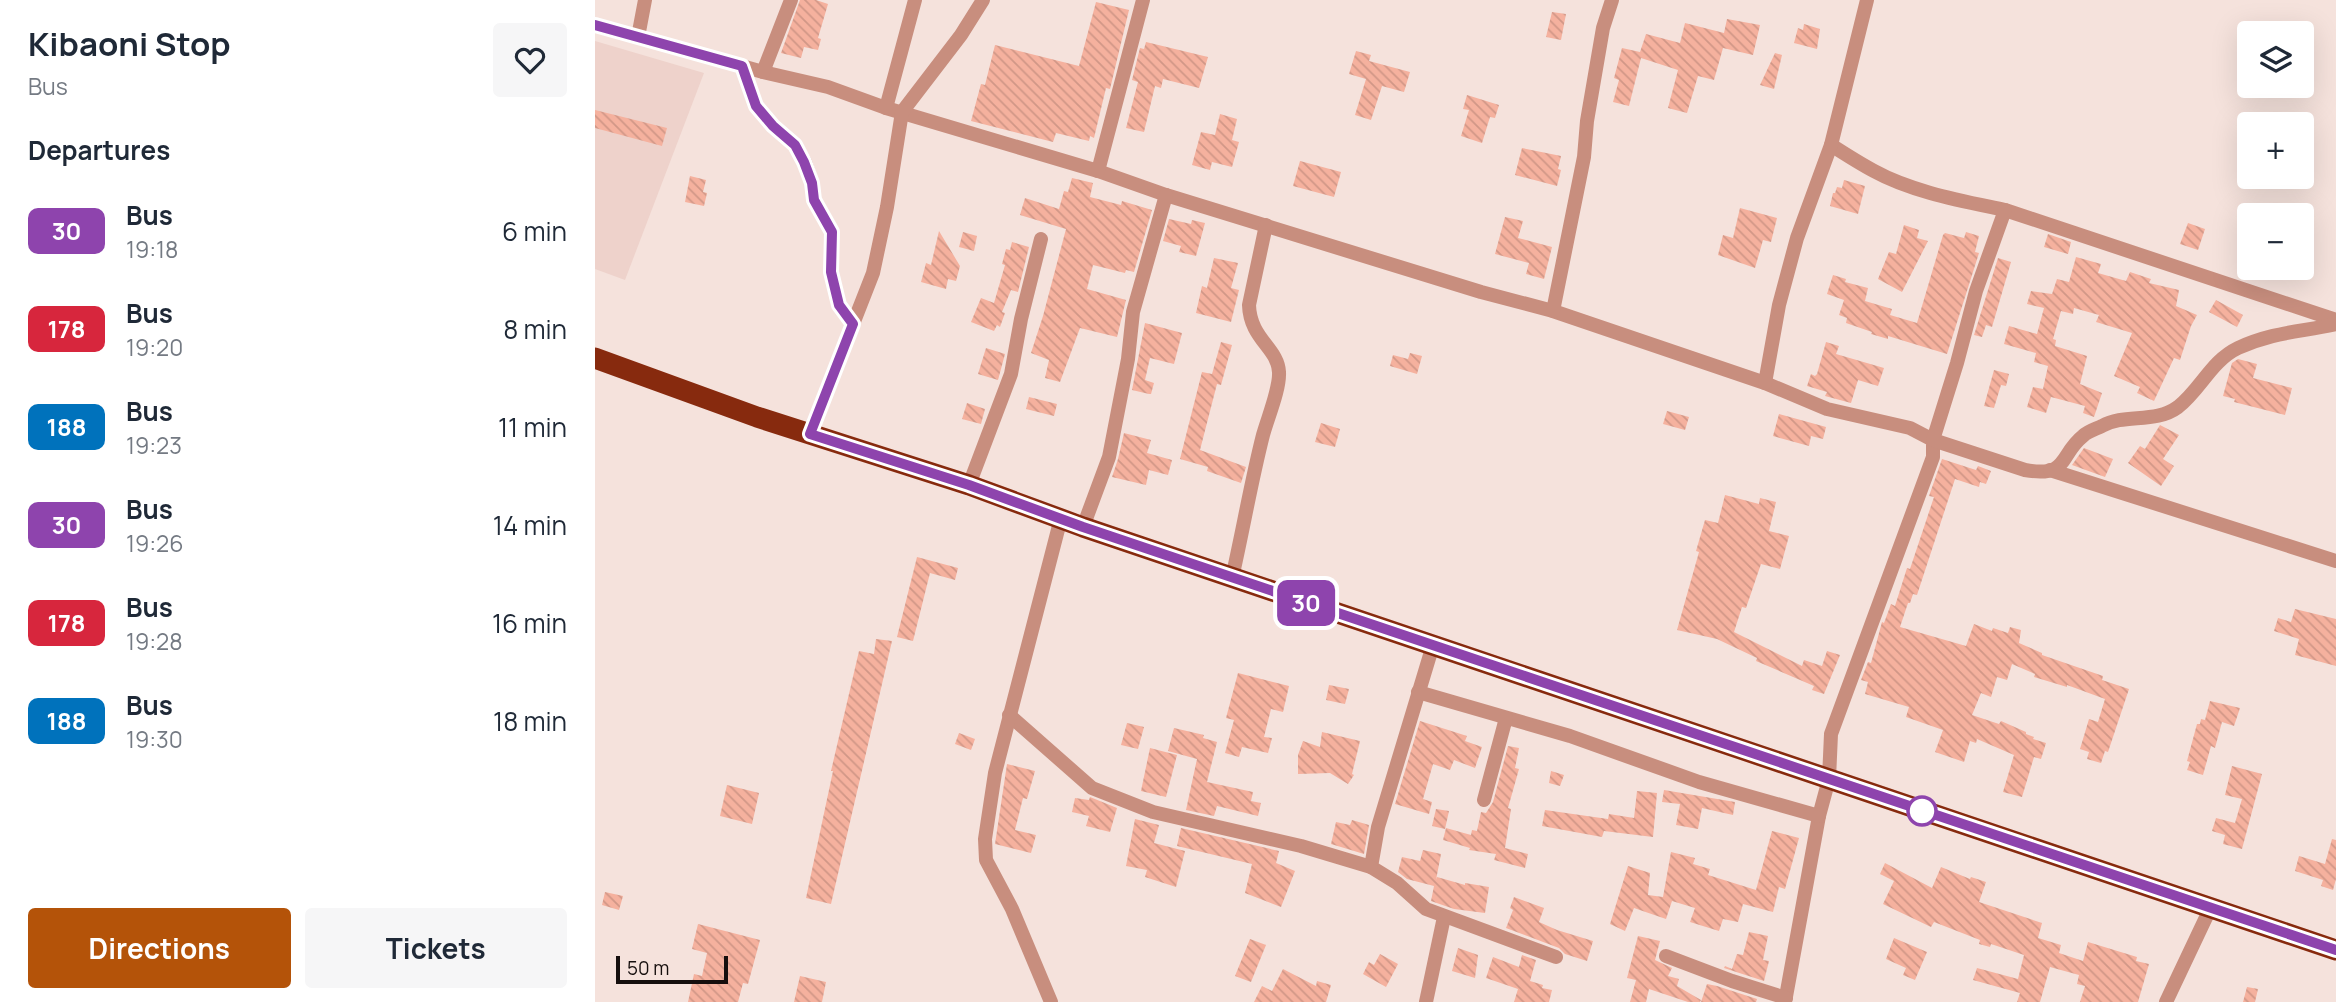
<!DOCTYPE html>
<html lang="en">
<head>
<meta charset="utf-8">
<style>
	body { margin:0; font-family:Manrope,sans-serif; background:#f6f6f7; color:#1f2937; height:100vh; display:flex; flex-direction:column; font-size:26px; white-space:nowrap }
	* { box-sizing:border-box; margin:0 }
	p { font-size:23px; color:#747a83 }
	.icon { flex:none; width:38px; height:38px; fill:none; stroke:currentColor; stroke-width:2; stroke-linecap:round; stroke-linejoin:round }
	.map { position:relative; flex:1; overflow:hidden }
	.side { display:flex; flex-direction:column; background:#fff; width:595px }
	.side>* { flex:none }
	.badge { padding:0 14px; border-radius:10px; font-size:24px; line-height:46px }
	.fabs { position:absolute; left:1642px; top:21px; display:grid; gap:14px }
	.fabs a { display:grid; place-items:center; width:77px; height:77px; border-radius:7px; background:#fff; box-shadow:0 7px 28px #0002; font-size:35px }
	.scale { position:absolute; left:21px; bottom:18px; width:112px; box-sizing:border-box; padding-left:7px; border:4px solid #150e0d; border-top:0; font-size:19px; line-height:24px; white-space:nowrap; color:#150e0d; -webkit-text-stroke:5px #f5e2dc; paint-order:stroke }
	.map>.badge { position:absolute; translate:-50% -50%; box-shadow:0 0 0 4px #fff }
	h2 { padding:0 28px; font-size:26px; line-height:63px }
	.round { display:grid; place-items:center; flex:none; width:74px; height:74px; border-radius:7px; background:#f6f6f7 }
	.overview { display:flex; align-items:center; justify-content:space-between; height:119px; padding:0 28px }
	h1 { font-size:33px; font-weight:700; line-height:52px }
	.action { display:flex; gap:14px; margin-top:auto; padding:14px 28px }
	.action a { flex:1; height:80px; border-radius:7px; background:#b45309; color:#fff; font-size:28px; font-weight:700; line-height:80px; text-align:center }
	.action a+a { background:#f6f6f7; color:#1f2937 }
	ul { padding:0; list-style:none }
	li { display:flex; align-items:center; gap:21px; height:98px; padding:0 28px }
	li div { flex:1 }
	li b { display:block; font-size:26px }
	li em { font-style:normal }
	li .badge { min-width:77px; font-weight:700; text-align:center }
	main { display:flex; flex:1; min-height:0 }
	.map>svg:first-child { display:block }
</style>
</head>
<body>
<main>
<section class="side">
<div class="overview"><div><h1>Kibaoni Stop</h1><p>Bus</p></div><a class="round"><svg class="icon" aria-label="heart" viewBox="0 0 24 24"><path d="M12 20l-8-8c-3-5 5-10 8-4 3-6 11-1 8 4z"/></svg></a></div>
<h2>Departures</h2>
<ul>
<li><span class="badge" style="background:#8e44ad;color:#fff">30</span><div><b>Bus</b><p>19:18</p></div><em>6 min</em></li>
<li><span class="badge" style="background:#d7263d;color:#fff">178</span><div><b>Bus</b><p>19:20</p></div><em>8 min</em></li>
<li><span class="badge" style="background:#0072bc;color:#fff">188</span><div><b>Bus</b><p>19:23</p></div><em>11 min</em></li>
<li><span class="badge" style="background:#8e44ad;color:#fff">30</span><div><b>Bus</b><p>19:26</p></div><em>14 min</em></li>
<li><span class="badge" style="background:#d7263d;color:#fff">178</span><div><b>Bus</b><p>19:28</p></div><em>16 min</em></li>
<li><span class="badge" style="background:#0072bc;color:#fff">188</span><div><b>Bus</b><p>19:30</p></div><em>18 min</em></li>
</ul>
<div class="action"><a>Directions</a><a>Tickets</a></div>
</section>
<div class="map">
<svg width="1741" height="1002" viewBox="0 0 1741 1002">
	<defs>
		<pattern id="building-back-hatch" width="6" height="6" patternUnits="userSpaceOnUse" patternTransform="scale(1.75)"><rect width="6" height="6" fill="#f5b19e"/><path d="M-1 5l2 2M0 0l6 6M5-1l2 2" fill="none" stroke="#d19787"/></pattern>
	</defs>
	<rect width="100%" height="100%" fill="#f5e2dc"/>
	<path fill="#eed2cb" d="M0 41 109 73 30 280 0 269Z"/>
	<g fill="url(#building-back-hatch)">
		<path d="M205 0H221L233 4 223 38 226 39 223 50 209 47 206 58 186 53Z"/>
		<path d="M501 2 534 10 515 89 511 88 499 138 495 136 494 141 461 133 458 142 376 121 386 84 390 85 400 45 484 66Z"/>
		<path d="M957 12 971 14 966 40 951 37Z"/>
		<path d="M1132 19 1165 25 1158 55 1128 48 1119 80 1103 76 1092 113 1073 108 1083 70 1046 58 1034 106 1018 102 1024 80 1019 78 1027 48 1045 52 1051 34 1085 43 1090 23 1129 33Z"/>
		<path d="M1209 24 1225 29 1222 49 1199 43 1203 28 1208 30Z"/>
		<path d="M551 42 613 57 604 88 568 79 566 88 560 86 549 132 531 128 543 82 537 80 545 48 549 49Z"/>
		<path d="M761 51 776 55 774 61 815 72 809 92 787 86 776 120 760 115 771 79 754 74Z"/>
		<path d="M1180 53 1187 55 1179 89 1165 85Z"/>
		<path d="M872 95 904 105 900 118 895 117 887 143 866 136 874 110 868 109Z"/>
		<path d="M0 110 72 128 67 146 0 128Z"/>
		<path d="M625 114 642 119 637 140 644 142 637 167 617 162 615 170 597 165 606 132 620 135Z"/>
		<path d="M927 148 966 156 963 169 966 170 962 186 920 175Z"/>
		<path d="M705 161 746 172 739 197 698 186Z"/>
		<path d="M95 176 111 180 108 192 112 193 109 206 90 202Z"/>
		<path d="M477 178 498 183 495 197 526 205 527 201 557 210 539 272 531 270 530 273 498 265 492 289 531 300 522 337 485 328 465 382 450 378 454 360 436 353 448 316 471 229 425 215 430 198 464 209 469 191 473 192Z"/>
		<path d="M1249 180 1270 186 1263 214 1235 206 1238 193H1240L1242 187 1247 188Z"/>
		<path d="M1145 208 1182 218 1176 242 1168 240 1160 268 1123 255 1128 235 1138 238Z"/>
		<path d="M910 217 928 221 923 238 957 247 949 279 931 274 934 263 900 254Z"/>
		<path d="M574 219 596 224 597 220 610 223 601 256 584 252 586 246 568 241Z"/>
		<path d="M1593 223 1610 229 1603 250 1585 244Z"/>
		<path d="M1309 225 1324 230 1322 238 1333 241 1307 292 1283 279 1294 252 1301 254Z"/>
		<path d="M344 231 365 266 361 281 353 279 351 289 326 282 331 263 336 265Z"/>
		<path d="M368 232 382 236 379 251 364 247Z"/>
		<path d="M1371 232 1384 236 1380 252 1384 253 1352 354 1293 336V339L1276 334 1277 332 1251 323 1252 318 1244 315 1249 300 1232 294 1238 275 1251 279 1250 282 1273 288 1270 301 1297 309 1295 315 1322 323 1348 235 1350 233 1369 238Z"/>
		<path d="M1453 234 1476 242 1473 254 1449 247Z"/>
		<path d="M417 242 434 247 423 292 416 290 407 312 410 313 405 327 402 325 399 331 376 322 386 298 399 303 410 265 407 264 411 249 415 250Z"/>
		<path d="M1481 257 1506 264 1503 273 1531 281 1535 272 1556 279 1554 283 1584 290 1581 306 1602 315 1596 326 1585 360 1579 358 1559 401 1542 393 1545 387 1519 376 1537 333 1501 322 1504 315 1479 308 1478 314 1466 311 1458 339 1461 340 1460 346 1492 356 1485 384 1507 393 1499 417 1488 413 1490 406 1456 397 1451 413 1432 407 1438 387 1448 389 1453 366 1439 362 1441 353 1409 344 1414 326 1442 334 1449 308 1432 304 1436 291 1457 294 1462 279 1474 282Z"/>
		<path d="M619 258 643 263 636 288 644 290 636 322 601 313 607 286 612 288Z"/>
		<path d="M1403 258 1416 262 1397 327 1391 325 1387 337 1379 335Z"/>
		<path d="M1621 300 1648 315 1642 327 1614 312Z"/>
		<path d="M550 323 587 333 579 364 555 358 550 380 559 383 556 394H554L537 390Z"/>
		<path d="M626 342 637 345 626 385 622 384 605 450 651 467 646 483 612 471 613 467 585 459 607 372 617 374Z"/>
		<path d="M1231 342 1244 346 1241 354 1289 368 1283 386 1263 380 1256 403 1230 396 1232 392 1212 386 1216 374 1220 376 1222 374Z"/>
		<path d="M391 348 410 354 403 380 383 374Z"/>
		<path d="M815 353 827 356 822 374 795 366 798 355 813 359Z"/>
		<path d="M1643 359 1662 364 1658 378 1697 388 1690 415 1639 402 1640 399 1628 396 1637 363Z"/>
		<path d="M1399 370 1414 374 1411 386 1406 385 1399 408 1389 406Z"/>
		<path d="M434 397 462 404 459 416 431 409Z"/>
		<path d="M372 403 390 409 386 424 367 419Z"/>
		<path d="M1072 411 1094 417 1090 430 1068 424Z"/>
		<path d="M1184 414 1231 427 1228 439 1216 436 1214 446 1178 436Z"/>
		<path d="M726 423 745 429 740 447 720 442Z"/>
		<path d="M1565 425 1584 435 1568 459 1579 466 1566 486 1533 463 1545 446 1550 449Z"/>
		<path d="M529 433 556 440 552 453 577 460 573 475 554 470 551 485 517 477 523 459Z"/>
		<path d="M1489 448 1518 459 1510 477 1477 465Z"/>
		<path d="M1347 459 1381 470 1383 466 1396 471 1391 484 1385 482 1384 487 1360 479 1322 595 1318 594 1315 603H1313L1305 627 1371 646 1379 624 1397 631 1398 628 1413 633 1415 627 1426 630 1424 643 1447 653V655L1508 676 1507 680 1534 689 1513 752 1510 751 1506 763 1492 759 1494 752 1485 749 1494 719 1503 722 1510 699 1472 685V687L1439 677 1440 674 1417 664 1412 680 1402 677 1396 697 1386 693 1377 715 1404 724 1406 721 1431 732V734L1439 737 1438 739 1451 743 1446 759 1439 757 1427 797 1408 792 1419 755 1382 739 1381 743 1375 741 1369 762 1340 752 1348 730 1311 717 1314 707 1270 694 1273 682 1266 680 1273 662 1276 663 1287 622 1289 623 1296 604 1300 606 1312 568 1315 569 1339 497 1334 496Z"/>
		<path d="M1130 495 1164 504 1165 498 1181 502 1174 531 1194 536 1185 569 1166 564 1151 608 1147 607 1139 632 1207 666 1209 660 1227 666 1232 651 1245 655 1229 694 1217 690 1219 686 1161 661 1162 658 1122 639 1082 630 1104 552 1101 551 1110 520 1123 523Z"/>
		<path d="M322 557 363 568 360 580 335 573 318 641 302 637Z"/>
		<path d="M1700 609 1741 619V666L1700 655 1704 639 1679 631 1683 618 1696 622Z"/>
		<path d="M281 639 297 641 236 904 211 898 238 771H236L264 651 279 654Z"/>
		<path d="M643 673 694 686 688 712 676 709 669 737 677 738 673 753 647 747 644 757 630 753 639 720 631 718Z"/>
		<path d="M734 685 754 689 750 704 731 700Z"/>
		<path d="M1615 701 1645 708 1639 726 1627 722 1620 748 1616 746 1608 775 1592 770 1595 762 1592 761 1602 724H1605L1606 719 1610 720Z"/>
		<path d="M825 721 872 736 870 741 887 747 880 768 859 760 855 770 838 764 828 799 837 802 834 814 800 804Z"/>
		<path d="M532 723 549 727 543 749 526 745Z"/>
		<path d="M579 728 609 735 608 738 622 742 612 782 658 792 656 801 666 803 663 816 622 806 619 816 591 810 602 759 573 751Z"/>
		<path d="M727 732 765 741 757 774 759 775 753 784 735 773 703 774V755L708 741 725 747Z"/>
		<path d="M364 733 380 739 376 750 360 744Z"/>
		<path d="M913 746 924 748 920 768 924 769 913 808 916 809 910 848 933 854 930 868 899 860 901 854 874 850 875 848 848 840 851 828 876 835 877 830 882 831 886 812 891 813 898 802Z"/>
		<path d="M555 748 582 755 571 797 546 791Z"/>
		<path d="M412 764 440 771 432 799 428 798 420 830 441 835 436 853 400 844Z"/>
		<path d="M1637 766 1667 774 1647 849 1628 844 1630 835 1617 831 1621 818 1640 823 1647 799 1630 795Z"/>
		<path d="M956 771 969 775 965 786 954 783Z"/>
		<path d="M132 785 164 793 157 824 125 816Z"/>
		<path d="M1069 790 1140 802 1138 815 1107 808 1103 829 1081 825 1085 804 1067 802Z"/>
		<path d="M1042 791 1062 793 1058 837 1009 831 1007 837 947 826 950 810 1013 819 1014 814 1039 818Z"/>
		<path d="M495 797 522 808 515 832 491 826 494 816 477 812 480 798 494 800Z"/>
		<path d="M841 809 854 811 850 829 837 826Z"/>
		<path d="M540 819 564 825 559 843 590 851 581 887 550 877 552 870 531 866Z"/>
		<path d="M757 820 774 825 769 854 736 844 741 822 755 825Z"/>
		<path d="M586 828 684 851 681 863 700 871 686 907 650 893 657 864 582 846Z"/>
		<path d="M1177 831 1204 838 1190 889 1184 887 1178 912 1148 904 1143 922 1128 919 1124 931 1095 922 1100 908 1077 901 1071 919 1039 908 1030 931 1015 924 1033 866 1055 873 1053 895 1068 897 1076 852 1100 858 1098 864 1115 869 1113 875 1161 890Z"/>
		<path d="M1737 839 1741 840V879L1738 890 1726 886 1728 880 1700 871 1704 856 1730 864Z"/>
		<path d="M828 850 846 854 841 880 842 877 870 885V883L894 887 890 913 859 909 836 901 839 886 812 879 803 872 807 857 825 861Z"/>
		<path d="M1290 863 1337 888 1346 867 1375 879 1376 877 1391 882 1384 902 1447 923 1443 938 1466 945 1464 953 1488 961 1493 942 1542 957 1541 961 1554 964 1543 1002H1485L1490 986 1482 984 1484 975 1455 967 1445 1002H1422L1425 993 1378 980 1382 968 1423 979 1429 955 1396 944 1395 947 1384 944 1385 940 1339 922 1336 927 1288 904 1299 881 1285 874Z"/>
		<path d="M10 892 28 896 24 910 7 905Z"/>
		<path d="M919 897 949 908 944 922 962 930 998 941 992 961 970 954 964 948 911 928 918 910 915 908Z"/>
		<path d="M103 924 165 940 153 984 148 983 143 1002H93L99 974 107 976 112 953 97 949Z"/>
		<path d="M1154 932 1173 936 1168 960 1174 961 1169 981 1129 968 1130 966 1137 969 1142 954 1148 955Z"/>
		<path d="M1043 936 1065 941 1060 960 1077 968 1073 976 1084 979 1082 986 1106 1000 1105 1002H1093L1054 989 1051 1002H1035L1041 980 1032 978Z"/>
		<path d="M1299 938 1332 952 1320 980 1308 975 1311 968 1291 959Z"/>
		<path d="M655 939 671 945 656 982 640 976Z"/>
		<path d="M863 948 883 955 880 978 857 971Z"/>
		<path d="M785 954 803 964 791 987 768 974 774 962 779 965Z"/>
		<path d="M927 955 941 960 935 981 948 985 947 988 957 990 954 1002H919L923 989 891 978 898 957 924 967Z"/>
		<path d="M688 969 721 986 722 981 736 985 731 1002H659L667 986 677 991Z"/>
		<path d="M205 976 231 982 227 1002H199Z"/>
		<path d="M1112 984 1122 986 1162 999 1161 1002H1106Z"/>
		<path d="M1652 987 1663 989 1660 1002H1648Z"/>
	</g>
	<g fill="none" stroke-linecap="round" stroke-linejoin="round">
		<g stroke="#c88e7e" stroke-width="14">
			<path d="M0 25 168 72 233 87 291 108 503 171 571 195 886 292 958 311 1170 383 1232 409 1315 428 1338 440V457L1236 734 1234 779 1224 816 1190 1002"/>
			<path d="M43 37 50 0"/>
			<path d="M147 66 161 106 178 126 200 145 210 162 217 183 219 200 237 232 236 272 244 305 258 324"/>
			<path d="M168 72 196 0"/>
			<path d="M291 108 320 0"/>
			<path d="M1236 145C1250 154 1264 163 1279 171 1317 192 1368 201 1410 210L1741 320"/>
			<path d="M503 171 548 0"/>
			<path d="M1410 210 1381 291 1362 363 1338 440 1430 470C1474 478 1464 455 1488 436 1493 431 1501 429 1507 426 1530 413 1560 424 1583 407 1606 389 1616 361 1643 348 1678 332 1705 332 1741 324"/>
			<path d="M958 311 989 157 992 121 1008 28 1017 0"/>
			<path d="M1170 383 1184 305 1202 238 1236 145 1272 0"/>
			<path d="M215 434 278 273 292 207 307 112 366 35 388 0"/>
			<path d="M1455 470 1741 561"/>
			<path d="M374 485 416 374 426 319 446 239"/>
			<path d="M488 527 514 457 533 359 538 312 571 195"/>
			<path d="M637 578C648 530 656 482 668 435 673 417 685 389 684 372 683 348 655 339 654 305L671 225"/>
			<path d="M838 645 783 827 776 867 802 883 831 909 961 957"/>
			<path d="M823 692 975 736 1104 782 1224 816"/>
			<path d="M414 715 497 788 558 812 706 846 776 867"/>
			<path d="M889 800 911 718"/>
			<path d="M1071 956 1137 981 1191 998"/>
			<path d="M456 1002 417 909 391 860 390 839 400 773 466 518"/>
			<path d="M831 1002 849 917"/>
			<path d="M1571 1002 1615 909"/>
		</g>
		<path stroke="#872a0e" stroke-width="21" d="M0 358 162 417 374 485 488 527 1741 950"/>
	</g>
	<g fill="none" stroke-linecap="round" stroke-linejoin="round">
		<g stroke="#fff" stroke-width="16">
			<path id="line" d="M0 25 147 66 161 106 178 126 200 145 209 162 217 183 219 200 237 232 236 272 244 305 258 324 215 434 374 485 488 527 1741 950"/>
		</g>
		<use href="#line" stroke="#8e44ad" stroke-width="10"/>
	</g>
	<circle fill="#fff" stroke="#8e44ad" stroke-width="3.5" cx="1327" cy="811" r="14"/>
</svg>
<div class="fabs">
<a><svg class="icon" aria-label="layers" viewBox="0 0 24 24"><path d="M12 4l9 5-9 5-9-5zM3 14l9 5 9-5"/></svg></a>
<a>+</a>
<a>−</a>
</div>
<div class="scale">50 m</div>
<b class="badge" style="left:711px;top:603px;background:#8e44ad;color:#fff">30</b>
</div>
</main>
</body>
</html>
